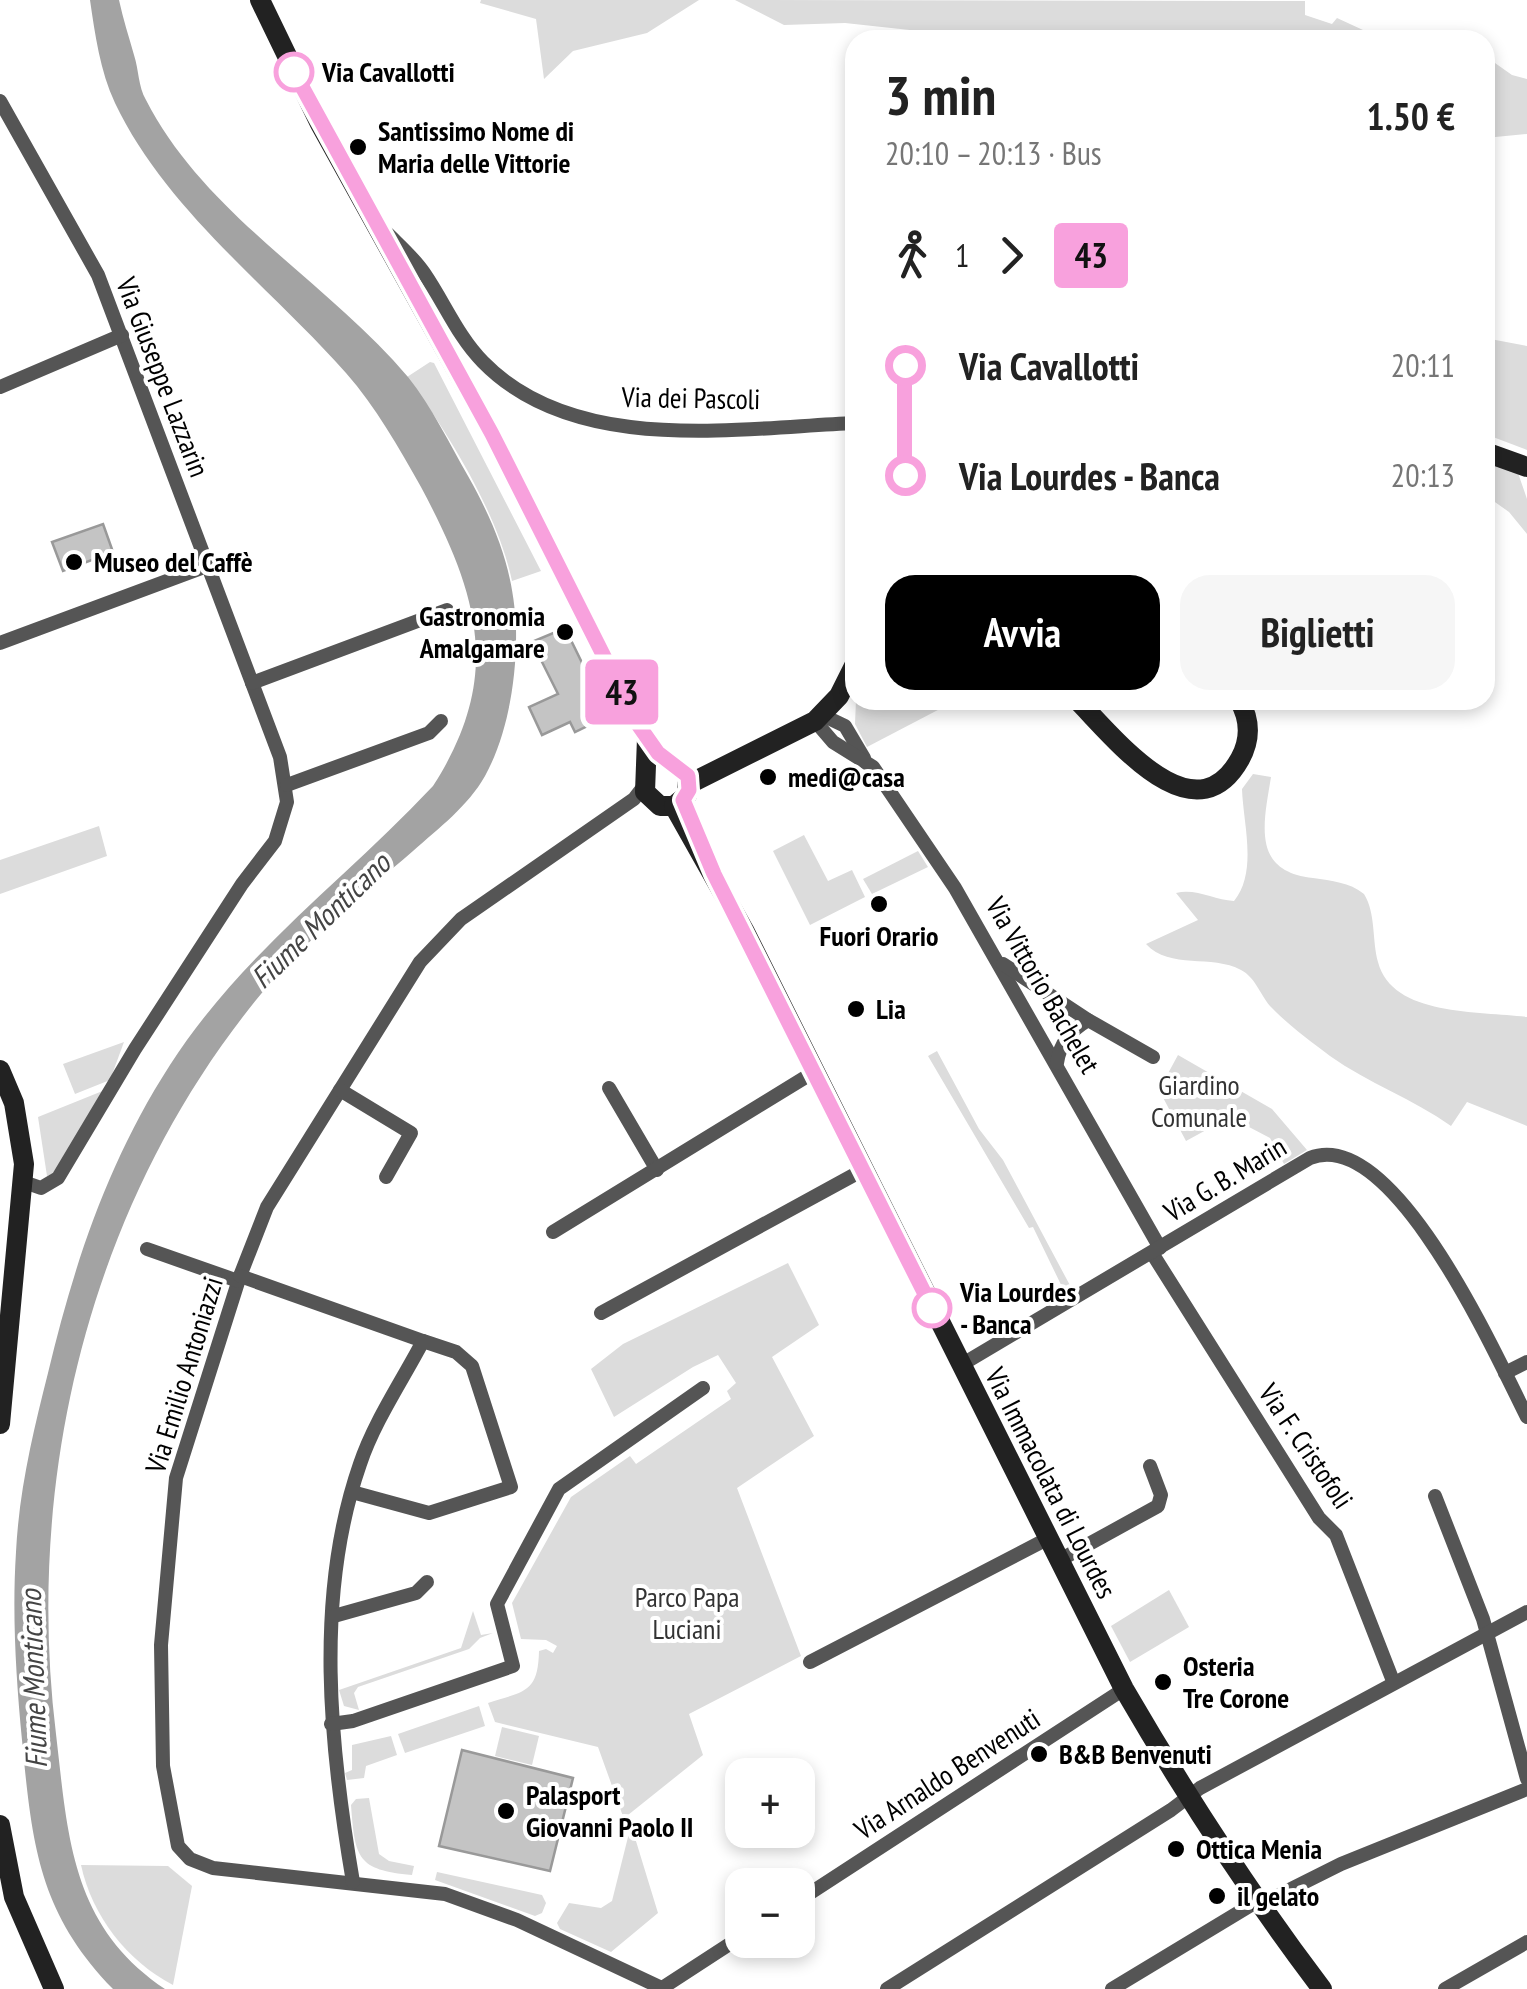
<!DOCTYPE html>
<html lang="it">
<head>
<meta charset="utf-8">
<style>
	body { margin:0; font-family:"PT Sans Narrow",sans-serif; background:#f6f6f6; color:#222; height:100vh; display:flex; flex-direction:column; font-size:38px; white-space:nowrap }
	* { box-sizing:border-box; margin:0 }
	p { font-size:32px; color:#767676 }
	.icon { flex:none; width:55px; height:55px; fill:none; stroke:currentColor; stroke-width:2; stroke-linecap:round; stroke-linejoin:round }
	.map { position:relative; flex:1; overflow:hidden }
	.drawer { position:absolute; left:845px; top:30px; width:650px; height:680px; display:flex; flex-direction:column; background:#fff; border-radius:30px; box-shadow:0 5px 15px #0003 }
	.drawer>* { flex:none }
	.badge { padding:0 20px; border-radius:8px; font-size:35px; line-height:65px }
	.buttons { position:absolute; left:725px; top:1758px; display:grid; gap:20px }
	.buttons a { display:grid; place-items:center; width:90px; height:90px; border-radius:20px; background:#fff; box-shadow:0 5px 15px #0003; font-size:50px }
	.map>.badge { position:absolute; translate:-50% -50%; box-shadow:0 0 0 5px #fff }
	.legs { display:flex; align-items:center; gap:15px; height:110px; padding:0 40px; font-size:32px }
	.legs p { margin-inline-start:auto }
	.overview { display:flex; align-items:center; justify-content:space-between; height:170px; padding:0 40px }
	h1 { font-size:55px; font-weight:600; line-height:75px }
	.button { display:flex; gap:20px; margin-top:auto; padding:20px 40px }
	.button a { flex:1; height:115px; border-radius:30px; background:#000; color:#fff; font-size:40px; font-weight:600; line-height:115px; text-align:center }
	.button a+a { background:#f6f6f6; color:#222 }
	ul { padding:0 40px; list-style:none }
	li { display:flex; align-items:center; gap:35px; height:110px; font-size:38px }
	li i { display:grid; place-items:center; width:15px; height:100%; margin:0 12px; background:currentColor }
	li i::after { content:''; width:25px; height:25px; margin:-12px; border:8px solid; border-radius:50%; background:#fff }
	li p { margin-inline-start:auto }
	li:first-child i { background:linear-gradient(#0000 50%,currentColor 0) }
	li:last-child i { background:linear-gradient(currentColor 50%,#0000 0) }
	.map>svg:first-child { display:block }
</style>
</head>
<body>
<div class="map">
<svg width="1527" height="1989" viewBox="0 0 1527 1989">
	<rect width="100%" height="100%" fill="#fff"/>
	<g fill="#dcdcdc">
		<path d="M481 0H699L647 33 573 51 544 79 536 19 480 3Z"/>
		<path d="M735 0 1305 1V15L1332 24 1337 18 1363 30 1393 34 1396 40H933L928 32 845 23 784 25Z"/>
		<path d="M1485 56 1512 75 1527 79V134L1485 138Z"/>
		<path d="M1485 338 1527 346V450L1485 434Z"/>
		<path d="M430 362 434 363 541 571 512 581C498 514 448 432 407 377Z"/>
		<path d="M1485 462 1518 473 1527 499V534L1509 512 1485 495Z"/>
		<path d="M856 700H957L867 747 855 724Z"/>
		<path d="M1253 774 1271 777C1263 826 1252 871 1313 878 1332 881 1349 882 1364 894 1376 913 1372 941 1378 962 1392 1017 1481 1011 1527 1017V1126L1467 1102 1451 1126C1413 1099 1368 1083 1330 1056 1310 1041 1287 1024 1270 1006 1260 994 1255 977 1241 970 1212 954 1170 970 1146 944L1198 920 1176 893C1196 888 1214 900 1234 901 1258 872 1243 823 1242 789Z"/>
		<path d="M99 826 107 856 0 894V860Z"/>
		<path d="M804 835 828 881 852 870 865 897 810 925 773 851Z"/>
		<path d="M918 851 928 867 872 894 863 879Z"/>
		<path d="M124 1042 110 1080 75 1094 63 1064Z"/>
		<path d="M937 1051 979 1129 1003 1160 1073 1291 1066 1295 1033 1227 1029 1228 928 1056Z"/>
		<path d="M1178 1055 1272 1109 1307 1150 1284 1164 1270 1138 1230 1117 1186 1141 1159 1090Z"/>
		<path d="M105 1090 53 1174 47 1176 38 1117Z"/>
		<path d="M788 1263 819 1325 772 1357 814 1436 737 1488 801 1656 689 1714 703 1755 628 1815 658 1913 611 1952 560 1929 557 1923 569 1903 601 1908 612 1901 629 1833 598 1747 495 1722 488 1703C525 1691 538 1693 539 1651L546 1649 553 1653 557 1646 546 1640 521 1639 512 1603 571 1497 630 1456 636 1464 731 1399 727 1391 736 1383 718 1355 693 1367 614 1417 591 1369 623 1344Z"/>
		<path d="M1169 1590 1189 1627 1130 1662 1111 1626Z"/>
		<path d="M473 1611 481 1635 493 1633 480 1638 469 1649 358 1687 354 1693 359 1710 344 1706 339 1690 461 1648Z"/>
		<path d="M479 1706 485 1726 405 1753 398 1734Z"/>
		<path d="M502 1727 539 1736 532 1765 495 1756Z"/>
		<path d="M391 1736 397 1755 366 1766 364 1778 347 1780 345 1773 352 1770V1745Z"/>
		<path d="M369 1798 379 1854 389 1861 414 1866 412 1875C357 1870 355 1858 351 1805L356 1799Z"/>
		<path d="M81 1865 168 1866 192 1886 173 1985C127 1961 92 1916 81 1865Z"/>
		<path d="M437 1872 542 1895 546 1903 542 1913 535 1916 435 1880Z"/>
	</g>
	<path fill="#a3a3a3" d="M90 0H119C123 19 129 37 134 55 139 70 138 86 146 100 205 215 326 280 408 377 432 407 449 443 468 476 496 526 514 571 516 629 517 677 508 734 485 776 468 806 439 828 413 851 361 896 305 940 261 994 92 1199 24 1473 56 1734 68 1837 71 1926 165 1989H113C38 1912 32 1843 22 1740 16 1677 12 1615 16 1552 19 1491 33 1432 48 1373 74 1264 108 1161 170 1065 243 952 343 882 433 786 504 676 478 594 421 487 399 448 376 407 346 373 269 286 166 210 115 103 100 71 95 34 90 0Z"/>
	<g fill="#c4c4c4" stroke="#999" stroke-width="2.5">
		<path d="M103 524 113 552 63 571 52 542Z"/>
		<path d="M565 628 608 716 575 732 570 722 542 735 529 707 558 694 532 642Z"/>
		<path d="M462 1750 573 1778 550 1871 439 1846Z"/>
	</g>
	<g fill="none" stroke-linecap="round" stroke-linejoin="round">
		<g stroke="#555" stroke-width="14">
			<path d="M0 101 98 275 280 757 287 802 275 841 242 884 135 1049 58 1178 41 1188 24 1182"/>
			<path d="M388 234C400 246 414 258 424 273 444 302 458 337 483 362 575 456 737 428 855 423"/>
			<path d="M0 387 122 335"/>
			<path d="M0 643 207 566"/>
			<path d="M252 683 447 610"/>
			<path d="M822 715 845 726 864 758"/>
			<path d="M815 721 833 742 873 767 955 888 1160 1248"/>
			<path d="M287 785 429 733 441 721"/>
			<path d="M644 786 634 799 461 919 420 962 267 1207 240 1276 176 1478 161 1645 163 1766 178 1846 190 1859 213 1868 445 1894 517 1920 664 1989"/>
			<path d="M1003 964 1088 1020 1153 1057"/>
			<path d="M1057 1063C1060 1043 1070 1031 1088 1020"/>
			<path d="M609 1088 657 1170"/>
			<path d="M340 1090 411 1133 386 1177"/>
			<path d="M553 1232 814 1072"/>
			<path d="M147 1249 238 1281"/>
			<path d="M1152 1253 1319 1518 1336 1535 1393 1681"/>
			<path d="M240 1276 423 1341"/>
			<path d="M601 1313 863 1170"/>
			<path d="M961 1365 1310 1158C1394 1125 1497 1358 1527 1417"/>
			<path d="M1505 1373 1527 1362"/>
			<path d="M352 1492 429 1513 511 1487 472 1366 456 1352 423 1341C402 1381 374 1422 360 1464 314 1596 330 1748 353 1882"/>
			<path d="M1435 1496 1483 1619 1527 1779"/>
			<path d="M1058 1561 1158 1506 1161 1495 1150 1466"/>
			<path d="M334 1616 416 1593 427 1582"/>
			<path d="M810 1662 1047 1539"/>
			<path d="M331 1724 353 1721 513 1666 497 1604 559 1489 703 1388"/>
			<path d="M798 1901 1124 1689"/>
			<path d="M1259 1905 1341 1864 1527 1789"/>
			<path d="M662 1988 742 1936"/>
			<path d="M887 1989 1171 1810 1200 1788 1527 1612"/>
			<path d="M1112 1989 1256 1902"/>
			<path d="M1445 1989 1527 1942"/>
		</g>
		<g stroke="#222" stroke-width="20">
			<path d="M260 0 320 124 492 434 639 726 658 753 688 776 687 795 674 806H660L645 792 647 738"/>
			<path d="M1485 452 1527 467"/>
			<path d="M1077 700C1113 736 1194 841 1240 759 1251 739 1250 719 1239 700"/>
			<path d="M689 784 815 721 839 696 855 664"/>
			<path d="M674 806 745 932 1124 1689C1185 1794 1249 1893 1322 1989"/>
			<path d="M0 1070 14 1103 24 1164 0 1424"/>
			<path d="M0 1825 14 1897 54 1989"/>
		</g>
	</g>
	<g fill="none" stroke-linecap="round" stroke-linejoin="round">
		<g stroke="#fff" stroke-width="22">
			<path id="line-1" d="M294 72 492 434 639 726 658 753 688 776 689 790 683 800 714 874 932 1308"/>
		</g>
		<use href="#line-1" stroke="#f8a1dd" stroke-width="15"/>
	</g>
	<g fill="#fff" stroke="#f8a1dd" stroke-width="5">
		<circle cx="294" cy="72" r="18"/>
		<circle cx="932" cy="1308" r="18"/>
	</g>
	<g fill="#000" stroke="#fff" stroke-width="4">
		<circle cx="358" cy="147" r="10"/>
		<circle cx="74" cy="562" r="10"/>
		<circle cx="565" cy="632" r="10"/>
		<circle cx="768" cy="777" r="10"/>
		<circle cx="879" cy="904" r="10"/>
		<circle cx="856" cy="1009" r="10"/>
		<circle cx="1163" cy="1682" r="10"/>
		<circle cx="1039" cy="1754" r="10"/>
		<circle cx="506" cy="1811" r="10"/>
		<circle cx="1176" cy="1849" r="10"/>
		<circle cx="1217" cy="1896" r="10"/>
	</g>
	<g text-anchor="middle" stroke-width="8" stroke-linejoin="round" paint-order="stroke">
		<g font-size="28" font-weight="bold" fill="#000" stroke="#fff" text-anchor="start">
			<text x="322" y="82">Via Cavallotti</text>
			<text x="960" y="1302">Via Lourdes<tspan x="960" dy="32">- Banca</tspan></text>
		</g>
		<g font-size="28" font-weight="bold" fill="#000" stroke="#fff" text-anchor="start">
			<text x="378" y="141">Santissimo Nome di<tspan x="378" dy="32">Maria delle Vittorie</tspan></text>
			<text x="94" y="572">Museo del Caffè</text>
			<text x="545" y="626" text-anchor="end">Gastronomia<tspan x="545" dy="32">Amalgamare</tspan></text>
			<text x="788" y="787">medi@casa</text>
			<text x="879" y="946" text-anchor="middle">Fuori Orario</text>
			<text x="876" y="1019">Lia</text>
			<text x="1183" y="1676">Osteria<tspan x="1183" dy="32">Tre Corone</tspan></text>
			<text x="1059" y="1764">B&amp;B Benvenuti</text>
			<text x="526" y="1805">Palasport<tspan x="526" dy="32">Giovanni Paolo II</tspan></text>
			<text x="1196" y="1859">Ottica Menia</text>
			<text x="1237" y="1906">il gelato</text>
		</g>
		<g font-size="28" fill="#000" stroke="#fff">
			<text transform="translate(163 377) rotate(69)" y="10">Via Giuseppe Lazzarin</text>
			<text transform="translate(691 398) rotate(1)" y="10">Via dei Pascoli</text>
			<text transform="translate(1043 985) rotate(60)" y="10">Via Vittorio Bachelet</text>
			<text transform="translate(1225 1179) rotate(-31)" y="10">Via G. B. Marin</text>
			<text transform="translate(184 1375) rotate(-73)" y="10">Via Emilio Antoniazzi</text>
			<text transform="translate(1306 1446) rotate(56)" y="10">Via F. Cristofoli</text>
			<text transform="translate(1051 1483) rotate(63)" y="10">Via Immacolata di Lourdes</text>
			<text transform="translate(947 1774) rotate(-33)" y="10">Via Arnaldo Benvenuti</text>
		</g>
		<g font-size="28" fill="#333" stroke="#fff">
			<text x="1199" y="1095">Giardino<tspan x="1199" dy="32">Comunale</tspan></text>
			<text x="687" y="1607">Parco Papa<tspan x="687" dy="32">Luciani</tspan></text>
		</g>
		<g font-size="30" font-style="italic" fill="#444" stroke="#fff">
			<text transform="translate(321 921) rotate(-44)" y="10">Fiume Monticano</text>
			<text transform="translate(34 1679) rotate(-92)" y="10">Fiume Monticano</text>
		</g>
	</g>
</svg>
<div class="buttons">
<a>+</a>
<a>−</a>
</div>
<b class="badge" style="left:622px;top:692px;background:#f8a1dd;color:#111">43</b>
<section class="drawer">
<div class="overview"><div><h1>3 min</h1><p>20:10 – 20:13 · Bus</p></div><b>1.50 €</b></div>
<div class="legs"><svg class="icon" aria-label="walk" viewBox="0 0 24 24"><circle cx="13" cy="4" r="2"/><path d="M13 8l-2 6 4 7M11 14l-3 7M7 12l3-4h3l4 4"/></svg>1<svg class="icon" aria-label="forward" viewBox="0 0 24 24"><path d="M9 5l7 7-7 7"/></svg><b class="badge" style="background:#f8a1dd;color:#111">43</b></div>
<ul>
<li><i style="color:#f8a1dd"></i><b>Via Cavallotti</b><p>20:11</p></li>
<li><i style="color:#f8a1dd"></i><b>Via Lourdes - Banca</b><p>20:13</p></li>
</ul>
<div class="button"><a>Avvia</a><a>Biglietti</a></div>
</section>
</div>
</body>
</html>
